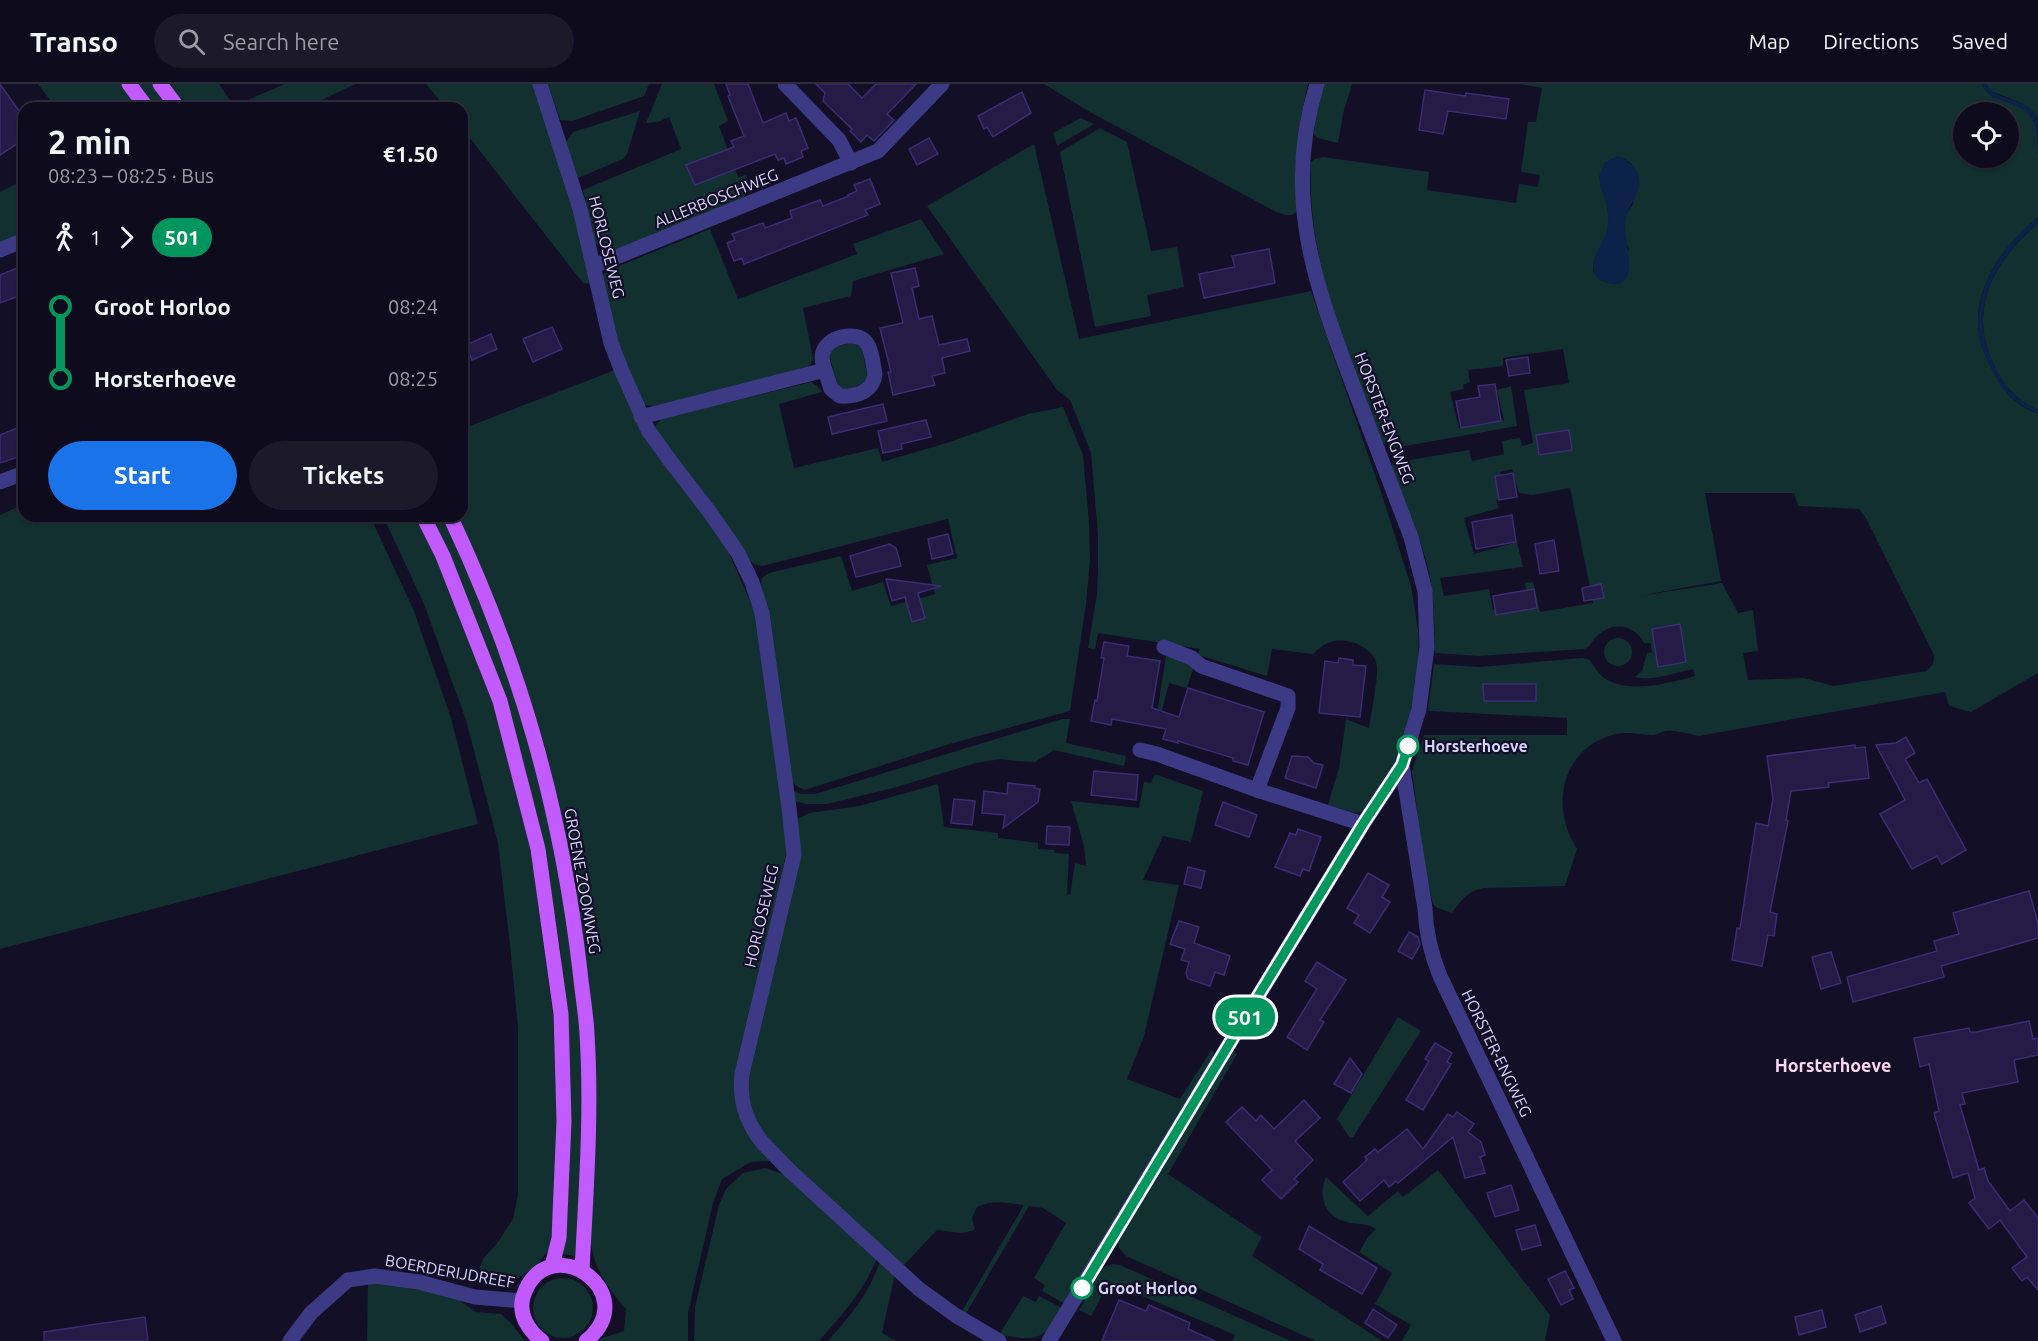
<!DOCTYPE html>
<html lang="en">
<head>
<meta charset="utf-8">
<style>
	body { margin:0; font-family:Ubuntu,sans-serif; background:#1c1929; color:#f1f3f6; height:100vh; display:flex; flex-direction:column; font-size:22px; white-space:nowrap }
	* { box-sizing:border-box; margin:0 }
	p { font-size:20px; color:#9b9ba3 }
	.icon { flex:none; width:33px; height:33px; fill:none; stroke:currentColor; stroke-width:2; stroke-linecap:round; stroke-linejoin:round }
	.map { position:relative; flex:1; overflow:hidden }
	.side { position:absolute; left:18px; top:18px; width:450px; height:420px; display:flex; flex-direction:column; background:#0e0b1c; border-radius:18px; box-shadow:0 2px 4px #0004,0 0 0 2px #2e2b3b }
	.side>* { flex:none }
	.badge { padding:0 12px; border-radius:20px; font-size:21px; line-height:39px }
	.fabs { position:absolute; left:1953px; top:18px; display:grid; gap:12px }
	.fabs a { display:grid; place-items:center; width:66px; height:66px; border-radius:50%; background:#0e0b1c; box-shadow:0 2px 4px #0004,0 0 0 2px #2e2b3b; font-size:30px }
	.map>.badge { position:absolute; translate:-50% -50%; box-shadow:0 0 0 3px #fff }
	.legs { display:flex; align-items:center; gap:9px; height:66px; padding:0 30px; font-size:20px }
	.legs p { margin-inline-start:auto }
	.summary { display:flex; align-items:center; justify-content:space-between; height:102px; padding:0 30px }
	h1 { font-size:33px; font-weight:700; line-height:45px }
	.primary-button { display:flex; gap:12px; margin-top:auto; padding:12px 30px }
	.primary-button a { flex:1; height:69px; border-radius:36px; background:#1a73e8; color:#fff; font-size:24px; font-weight:700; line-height:69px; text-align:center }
	.primary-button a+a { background:#1c1929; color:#f1f3f6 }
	ul { padding:0 30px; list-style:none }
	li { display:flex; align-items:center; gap:21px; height:72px; font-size:22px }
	li i { display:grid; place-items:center; width:9px; height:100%; margin:0 8px; background:currentColor }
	li i::after { content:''; width:15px; height:15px; margin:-8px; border:4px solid; border-radius:50%; background:#0e0b1c }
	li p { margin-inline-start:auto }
	li:first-child i { background:linear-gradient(#0000 50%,currentColor 0) }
	li:last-child i { background:linear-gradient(currentColor 50%,#0000 0) }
	header { display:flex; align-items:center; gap:36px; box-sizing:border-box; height:84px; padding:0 30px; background:#0e0b1c; border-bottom:2px solid #2e2b3b }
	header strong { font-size:28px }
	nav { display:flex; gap:33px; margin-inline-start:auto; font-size:21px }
	.search { width:420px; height:54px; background:#1c1929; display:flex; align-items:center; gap:15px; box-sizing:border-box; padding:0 21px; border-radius:33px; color:#9b9ba3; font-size:22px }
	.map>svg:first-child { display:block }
</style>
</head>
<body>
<header>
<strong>Transo</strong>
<div class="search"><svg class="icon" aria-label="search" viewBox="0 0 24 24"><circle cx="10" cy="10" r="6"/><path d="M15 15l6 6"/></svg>Search here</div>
<nav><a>Map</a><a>Directions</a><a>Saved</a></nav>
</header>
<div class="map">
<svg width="2038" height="1257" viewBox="0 0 2038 1257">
	<rect width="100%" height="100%" fill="#130f26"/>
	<g fill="#12302f" fill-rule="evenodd">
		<path d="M38 0H121L139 24H56Z"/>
		<path d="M138 0H153L170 24H155Z"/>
		<path d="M168 0H219L234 22 285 0H355L305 24H186Z"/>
		<path d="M426 0H535L583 157 592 199H583L462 44V24H446Z"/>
		<path d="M548 0H649L644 12 572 37 560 36Z"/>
		<path d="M662 0H714L728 37 719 42 738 93 746 91 750 103 743 115 618 166 606 167 595 159 583 106 681 65 669 33 658 38 646 39Z"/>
		<path d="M1044 0H1308C1298 42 1292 83 1297 127 1292 134 1284 131 1276 128L1090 28Z"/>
		<path d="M1324 0H1352L1344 26 1338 59 1317 54 1314 49 1317 23Z"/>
		<path d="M1520 0H1982C1990 20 2012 14 2027 26 2033 31 2035 40 2038 48V134C2008 155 1976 200 1978 239 1979 255 1985 273 1993 287 2005 310 2014 320 2038 330V589L1971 628 1949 622 1945 608 1699 652C1689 650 1676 646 1666 647 1662 647 1658 651 1653 651 1640 651 1630 647 1616 650 1562 663 1549 722 1577 765L1565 802 1484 804C1468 807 1461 816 1452 829L1436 823 1433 820 1425 789 1412 687 1424 651H1567V634L1430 627 1428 626 1434 580 1479 583 1582 574 1588 575C1594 580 1596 588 1603 593 1626 611 1670 599 1695 592L1693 585C1677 588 1652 598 1635 593L1642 587 1647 569 1652 568 1650 559H1644C1634 540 1613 537 1597 552 1591 557 1592 562 1584 565L1478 572 1435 569C1434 544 1435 519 1430 494 1423 456 1405 419 1391 383L1393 379 1469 366 1472 377 1504 370 1502 357 1520 354 1522 362 1533 359 1524 306 1569 299 1563 265 1503 274V282L1468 286 1470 298 1463 301 1464 305 1450 308 1459 344 1504 336 1497 306 1511 302 1517 342 1394 364 1383 359C1348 269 1306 177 1311 78L1315 75 1323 73 1429 88 1427 106 1516 119 1519 100 1538 103 1540 91 1521 88 1528 38H1536L1542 4ZM1964 28H2008V74H1964ZM1623 74 1632 80 1633 120 1626 131 1624 140 1625 156 1629 165 1620 198C1607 201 1601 198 1593 187 1594 174 1599 167 1604 156 1613 137 1607 118 1600 100ZM1512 385 1519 409 1533 411 1570 404 1593 519 1540 528 1533 498 1525 499 1529 520 1493 526 1489 505 1444 512 1440 494 1523 483 1517 458 1474 470 1464 434 1499 424 1496 416 1507 413 1500 388ZM1705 409H1794L1798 422 1859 425 1866 434 1934 571C1934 579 1933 582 1926 587L1833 602 1804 594 1748 596 1743 569 1758 567 1753 526 1738 529 1722 499 1639 512 1721 497Z"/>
		<path d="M1986 0H2038V37L2037 33 2019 18 1991 7Z"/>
		<path d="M640 27 627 70 623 75 578 94 566 58 573 48Z"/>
		<path d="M1081 34 1094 40 1057 62 1053 49Z"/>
		<path d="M1100 44 1127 58 1151 167 1177 163 1184 203 1147 211 1151 232 1095 243 1060 68Z"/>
		<path d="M1034 60 1079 255 1311 207 1382 411 1411 502 1418 546 1419 580 1412 622 1399 672 1364 727 1356 729 1328 721 1339 684 1346 635 1369 644C1371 629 1378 596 1377 583 1376 568 1360 559 1346 557 1332 555 1323 560 1313 570L1272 565 1267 592 1198 571 1200 565 1098 549 1095 565 1088 564 1097 510 1098 486V451L1091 369 1070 316 1057 306 927 122Z"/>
		<path d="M24 96V149L0 159V108Z"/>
		<path d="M921 135 944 170 853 197 851 212 803 224 813 274 811 280 806 286 653 322 644 321 639 316 611 238 601 192 609 186 710 145 738 215 857 170 853 160Z"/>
		<path d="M2038 139V326C2016 316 2004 303 1994 281 1966 224 1995 177 2038 139Z"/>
		<path d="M852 259 860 262 862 266 868 293C861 303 850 307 838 304L829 270 835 263Z"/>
		<path d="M615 286 725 460 755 529 788 761 737 986 771 1077 751 1078 722 1095 713 1119 688 1229V1257H599L602 1254 624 1247 626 1225C609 1206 594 1185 591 1160L588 914 572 783 547 669 514 568 481 487 456 432H462V345Z"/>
		<path d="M811 298 817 302 822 308 779 320 794 384 878 364 882 378 950 358 1028 330 1063 323 1083 371 1089 439 1090 477 1086 520 1070 627 946 661 805 706 798 703 791 697 769 534 761 500 762 494 769 489 841 472 852 507 883 498 891 522 935 510 927 481 957 474 948 435 762 482 754 480 747 474 654 344 661 335Z"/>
		<path d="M24 420V432H370L414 527 451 634 478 740 0 865V431Z"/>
		<path d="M383 432H415L437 476 493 619 531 768 553 932 557 1042 552 1145 549 1166 535 1183 512 1198 495 1202 483 1200 478 1189 483 1175 498 1158 513 1135 518 1111V944L510 861 498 759 466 636 424 520Z"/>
		<path d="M430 432H443C468 487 491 543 511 600 551 711 576 846 581 964 584 1034 580 1103 575 1172L563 1170 569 966 560 864 543 758 523 676 496 590Z"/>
		<circle cx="1618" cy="568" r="14"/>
		<path d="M1166 571 1194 582 1187 604 1169 599 1159 638 1156 637Z"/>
		<path d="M1062 635H1070L1066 659 1126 672 1124 682 1054 666 1035 678 1017 677 1001 675 976 679 897 703 827 720H807L794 717 792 706 801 710H815Z"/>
		<path d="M1155 690 1203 707 1191 758 1163 752 1143 796 1179 801 1144 952 1127 995 1180 1015 1212 965 1214 972 1065 1220 1042 1207 1045 1201 1034 1194 1066 1139 1043 1124 1029 1122 965 1231 961 1229 1024 1121C1006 1119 993 1115 977 1123L972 1134 975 1146 962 1149 937 1146 903 1182 777 1065 755 1038 746 1006 796 736 809 729 859 722 938 700 944 743 998 749V754L1038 759V765L1054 766 1055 769 1069 770 1067 810 1070 811 1075 779 1086 782 1084 762 1071 717 1139 724 1144 698 1151 699Z"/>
		<path d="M1398 933 1421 947 1353 1053 1350 1054 1337 1035Z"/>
		<path d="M1234 968 1237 970 1168 1090 1262 1153 1252 1172 1382 1257H1316L1126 1172 1119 1164 1118 1157 1231 969Z"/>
		<path d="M765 1084 788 1092 877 1174C864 1207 842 1231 819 1257H694L695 1223 719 1121 726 1105 743 1089Z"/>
		<path d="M1438 1086 1550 1231 1545 1257H1402L1411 1241 1375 1220 1392 1189 1359 1168 1368 1153 1376 1145C1365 1138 1355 1141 1343 1137 1324 1131 1318 1111 1326 1093L1368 1132 1398 1107 1403 1113Z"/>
		<path d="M880 1177 895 1190 882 1249 896 1257H828C850 1232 870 1209 880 1177Z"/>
		<path d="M1113 1180 1120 1181 1291 1257H1233L1235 1251 1109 1198 1091 1232 1079 1226 1087 1213 1084 1211 1101 1184Z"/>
		<circle cx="563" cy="1224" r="30"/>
		<path d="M368 1198H377L453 1212 476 1228 501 1230 511 1239 525 1257H367Z"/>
		<path d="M1023 1212 1036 1218 1039 1212 1062 1224C1044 1257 1038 1257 999 1251Z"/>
	</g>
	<g fill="#0c2248">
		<path d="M1982 0H1986C1996 19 2033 12 2038 37 2038 47 2038 60 2038 71 2036 59 2038 49 2034 38 2024 14 1991 23 1982 0Z"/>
		<path d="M1618 72C1626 75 1631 79 1636 86 1647 105 1628 119 1625 137 1622 152 1645 208 1608 199 1602 198 1596 194 1594 188 1589 173 1605 159 1607 145 1612 124 1601 112 1599 92L1605 78Z"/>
		<path d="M2038 134V139C1995 176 1966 225 1994 281 2004 303 2016 316 2038 326V330C2014 320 2005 310 1993 287 1987 276 1981 265 1979 253 1972 207 2002 159 2038 134Z"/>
	</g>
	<g fill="#241b47" stroke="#3b2d73" stroke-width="1.5">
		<path d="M0 0 24 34V55L0 71Z"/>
		<path d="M726 0H748L763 39 786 29 789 37 796 34 808 64 801 67 803 73 786 80 784 74 778 76 775 70 695 101 686 81 734 63 731 57 744 52 728 12 730 11Z"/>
		<path d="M816 0H848L862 14 876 0H916L887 30 894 36 874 57 867 51 861 58 850 47 852 45 823 17 825 9Z"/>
		<path d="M1425 6 1465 12 1466 9 1509 15 1506 35 1448 27 1443 50 1419 46Z"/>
		<path d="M1022 8 1031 29 993 53 987 43 984 45 978 32Z"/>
		<path d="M929 54 938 70 917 81 909 65Z"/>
		<path d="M870 95 880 120 865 126 868 131 744 180 742 174 734 177 727 159 735 156 732 150 763 139 765 144 792 134 790 127 820 116 823 122 849 112 848 111 857 107 854 101Z"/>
		<path d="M1269 165 1275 199 1204 214 1199 190 1235 183 1232 172Z"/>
		<path d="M24 181V210L0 219V191Z"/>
		<path d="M915 184 919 202 912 204 919 235 932 232 939 261 967 255 970 267 942 274 945 289 932 292 935 301 893 311 888 288H891L880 244 903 239 891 189Z"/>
		<path d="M552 243 562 265 533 278 523 255Z"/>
		<path d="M491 250 497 265 472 276 466 261Z"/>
		<path d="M1528 273 1530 289 1509 292 1506 276Z"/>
		<path d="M1495 300 1501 337 1461 344 1456 317 1480 313 1478 302Z"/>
		<path d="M883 320 887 337 832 350 828 333Z"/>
		<path d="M926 336 931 353 901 360 902 365 883 369 878 347Z"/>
		<path d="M24 341V371L0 379V351Z"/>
		<path d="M1569 346 1572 366 1539 371 1536 351Z"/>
		<path d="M1513 389 1517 413 1499 416 1495 392Z"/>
		<path d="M1512 431 1516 458 1476 465 1472 438Z"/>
		<path d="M948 450 953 470 932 475 928 455Z"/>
		<path d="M1554 456 1559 487 1540 490 1535 460Z"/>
		<path d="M889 460 896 464 901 482 856 493 850 472Z"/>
		<path d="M886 495 941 502 918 509 925 534 912 538 905 513 892 517Z"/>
		<path d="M1601 500 1604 514 1584 517 1582 504Z"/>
		<path d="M1534 505 1537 524 1496 531 1493 512Z"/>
		<path d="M1680 540 1686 578 1658 583 1652 545Z"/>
		<path d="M1104 558 1129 562 1127 572 1160 577 1152 624 1179 633 1188 604 1264 628 1248 681 1233 677V674L1178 657V659L1163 655 1166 645 1112 635 1111 641 1091 637 1095 616 1097 617 1104 574H1101Z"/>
		<path d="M1339 574 1353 576V581L1366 582 1360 633 1319 629 1325 577 1338 579Z"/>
		<path d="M1483 600H1536V617H1484Z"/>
		<path d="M1906 653 1915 669 1905 675 1919 699 1927 695 1966 766 1942 780 1937 772 1912 785 1880 730 1905 716 1876 661 1896 659Z"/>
		<path d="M1855 661V664L1865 663 1869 694 1828 699 1829 703 1791 707 1786 736 1788 737 1770 828 1777 830 1774 852 1768 851 1762 882 1732 876 1737 844 1740 845 1756 739 1768 742 1773 715 1767 672Z"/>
		<path d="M1292 672 1308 673 1314 679 1323 681 1316 704 1285 694Z"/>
		<path d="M1094 687 1138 691 1136 716 1091 711Z"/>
		<path d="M1008 699 1035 702 1034 704 1040 705 1038 718 1003 744 1005 731 982 729 984 707 1007 710Z"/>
		<path d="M954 715 975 717 972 741 951 739Z"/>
		<path d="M1223 718 1257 731 1249 753 1215 741Z"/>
		<path d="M1047 742 1070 743 1069 761 1046 760Z"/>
		<path d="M1298 745 1321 753 1309 787 1303 785 1300 792 1275 783 1290 749 1296 751Z"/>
		<path d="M1188 783 1205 787 1201 804 1184 800Z"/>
		<path d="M1368 789 1389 801 1382 813 1390 818 1370 849 1354 839 1359 831 1347 824Z"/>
		<path d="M2029 807 2038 839V854L1941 882 1944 893 1853 918 1847 893 1937 867 1934 857 1959 850 1953 829Z"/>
		<path d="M1179 837 1199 843 1194 859 1230 872 1224 891 1215 888 1210 902 1188 895 1186 889 1189 878 1181 876 1185 865 1170 860Z"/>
		<path d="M1409 848 1418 853 1420 861 1412 875 1398 867Z"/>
		<path d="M1831 868 1841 899 1821 905 1812 873Z"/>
		<path d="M1317 878 1346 896 1320 936 1324 938 1307 966 1287 953 1317 905 1305 897Z"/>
		<path d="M2029 937 2033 955 2038 954V971L2014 976 2018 998 1962 1009 1965 1020 1960 1021 1979 1086 1984 1084 1988 1097 2010 1127 2024 1116 2038 1134V1206L2027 1193 2022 1197 2012 1184 2027 1173 2000 1136 1989 1145 1969 1119 1975 1114 1968 1089 1953 1094 1934 1029 1939 1027 1929 980 1920 983 1914 954 1969 944 1970 948H1976Z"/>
		<path d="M1435 959 1452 969 1447 978 1451 980 1423 1026 1406 1016 1429 977 1425 975Z"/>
		<path d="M1350 974 1362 990 1351 1009 1334 1000Z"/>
		<path d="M1304 1016 1320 1034 1295 1057 1313 1076 1294 1095 1298 1098 1281 1115 1262 1096 1272 1086 1226 1038 1242 1023 1256 1037 1261 1031 1274 1045Z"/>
		<path d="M1457 1028 1474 1040 1468 1048 1481 1058 1485 1071 1480 1073 1485 1089 1465 1094 1453 1053 1398 1099 1396 1097 1389 1103 1384 1096 1360 1117 1343 1098 1367 1076 1365 1073 1375 1065 1378 1068 1407 1045 1423 1065 1448 1030 1453 1033Z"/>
		<path d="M1511 1101 1519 1126 1495 1133 1487 1109Z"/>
		<path d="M1535 1141 1541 1161 1522 1166 1516 1146Z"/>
		<path d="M1309 1142 1377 1184 1362 1210 1320 1186 1323 1180 1299 1165Z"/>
		<path d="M1565 1187 1574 1204 1569 1206 1573 1215 1561 1221 1548 1195Z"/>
		<path d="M1119 1216 1146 1227 1149 1221 1190 1239 1188 1245 1215 1257H1102Z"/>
		<path d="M1881 1222 1886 1239 1860 1248 1855 1231Z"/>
		<path d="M1373 1225 1397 1241 1388 1254 1365 1239Z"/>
		<path d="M1822 1226 1826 1243 1799 1251 1795 1233Z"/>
		<path d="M145 1233 148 1257H44V1248Z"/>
	</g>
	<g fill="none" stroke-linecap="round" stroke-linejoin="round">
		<g stroke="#3d3a85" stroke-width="15">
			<path d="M540 0 580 125 611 259 621 285 648 346 671 378 709 427 738 469 752 498 762 529 789 724 794 771 742 990C739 1017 746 1038 762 1058L788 1085 919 1205 955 1231 999 1257"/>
			<path d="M785 0 839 56 851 79"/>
			<path d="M0 166 24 156"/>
			<path d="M594 182 878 67 942 0"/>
			<path d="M641 333 825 286C823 281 821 274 823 268 827 253 856 246 866 258 872 266 873 280 875 290 873 308 856 313 840 312L831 305 825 286"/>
			<path d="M0 398 24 389"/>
			<path d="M1164 563 1192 574 1201 582 1288 612V624L1257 706"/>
			<path d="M1140 666 1157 670 1257 706 1363 740"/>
			<path d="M1402 681 1425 825C1426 849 1431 870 1440 892L1614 1257"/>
			<path d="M290 1257 311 1229 348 1196 375 1192 419 1198 475 1213 522 1217"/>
			<path d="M1049 1257 1263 904 1363 740 1402 681 1419 625 1427 563 1425 507 1411 453C1392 403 1373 354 1354 304 1315 201 1282 111 1317 0"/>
		</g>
		<g stroke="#c25bff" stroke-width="15">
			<path d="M129 0 147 24"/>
			<path d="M160 0 178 24"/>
			<path d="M423 432 443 472 500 617 538 765 561 930 564 1037 559 1154 552 1182"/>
			<path d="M450 432C520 580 561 724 580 887 582 908 586 929 587 950 592 1028 586 1108 582 1186"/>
			<path d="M542 1257C529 1247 518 1231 523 1213 546 1141 646 1208 586 1257"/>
		</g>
	</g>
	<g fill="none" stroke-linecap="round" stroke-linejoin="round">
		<g stroke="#fff" stroke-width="14">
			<path id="line-1" d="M1082 1204 1263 904 1363 740 1402 681 1408 662"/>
		</g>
		<use href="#line-1" stroke="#00965e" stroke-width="9"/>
	</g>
	<g fill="#fff" stroke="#00965e" stroke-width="3">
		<circle cx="1408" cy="662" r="10"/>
		<circle cx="1082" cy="1204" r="10"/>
	</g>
	<g text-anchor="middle" stroke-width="4.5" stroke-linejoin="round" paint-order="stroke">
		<g font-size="16" fill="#d9d4ff" stroke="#130f26">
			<text transform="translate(716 114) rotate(-22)" y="6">ALLERBOSCHWEG</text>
			<text transform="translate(607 163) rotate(76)" y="6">HORLOSEWEG</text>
			<text transform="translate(1385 334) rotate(69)" y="6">HORSTER-ENGWEG</text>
			<text transform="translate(583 797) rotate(80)" y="6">GROENE ZOOMWEG</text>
			<text transform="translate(761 832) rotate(-77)" y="6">HORLOSEWEG</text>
			<text transform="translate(1497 969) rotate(64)" y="6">HORSTER-ENGWEG</text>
			<text transform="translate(450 1187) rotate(10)" y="6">BOERDERIJDREEF</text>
		</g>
		<g font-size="16" font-weight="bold" fill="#d9d4ff" stroke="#130f26" text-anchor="start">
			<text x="1424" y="668">Horsterhoeve</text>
			<text x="1098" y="1210">Groot Horloo</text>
		</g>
		<g font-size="18" font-weight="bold" fill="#ffd6f0" stroke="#130f26">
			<text x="1833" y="988">Horsterhoeve</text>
		</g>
	</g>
</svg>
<div class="fabs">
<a><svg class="icon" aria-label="locate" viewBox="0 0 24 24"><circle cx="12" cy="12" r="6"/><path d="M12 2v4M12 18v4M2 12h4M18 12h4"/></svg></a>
</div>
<b class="badge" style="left:1245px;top:933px;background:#00965e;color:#fff">501</b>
<section class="side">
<div class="summary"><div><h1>2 min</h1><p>08:23 – 08:25 · Bus</p></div><b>€1.50</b></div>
<div class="legs"><svg class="icon" aria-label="walk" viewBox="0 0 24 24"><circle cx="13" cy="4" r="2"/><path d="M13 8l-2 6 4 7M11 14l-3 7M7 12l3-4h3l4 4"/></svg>1<svg class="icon" aria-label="forward" viewBox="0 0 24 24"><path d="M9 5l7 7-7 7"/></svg><b class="badge" style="background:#00965e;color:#fff">501</b></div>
<ul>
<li><i style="color:#00965e"></i><b>Groot Horloo</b><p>08:24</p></li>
<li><i style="color:#00965e"></i><b>Horsterhoeve</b><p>08:25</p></li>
</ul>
<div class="primary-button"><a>Start</a><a>Tickets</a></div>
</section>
</div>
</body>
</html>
